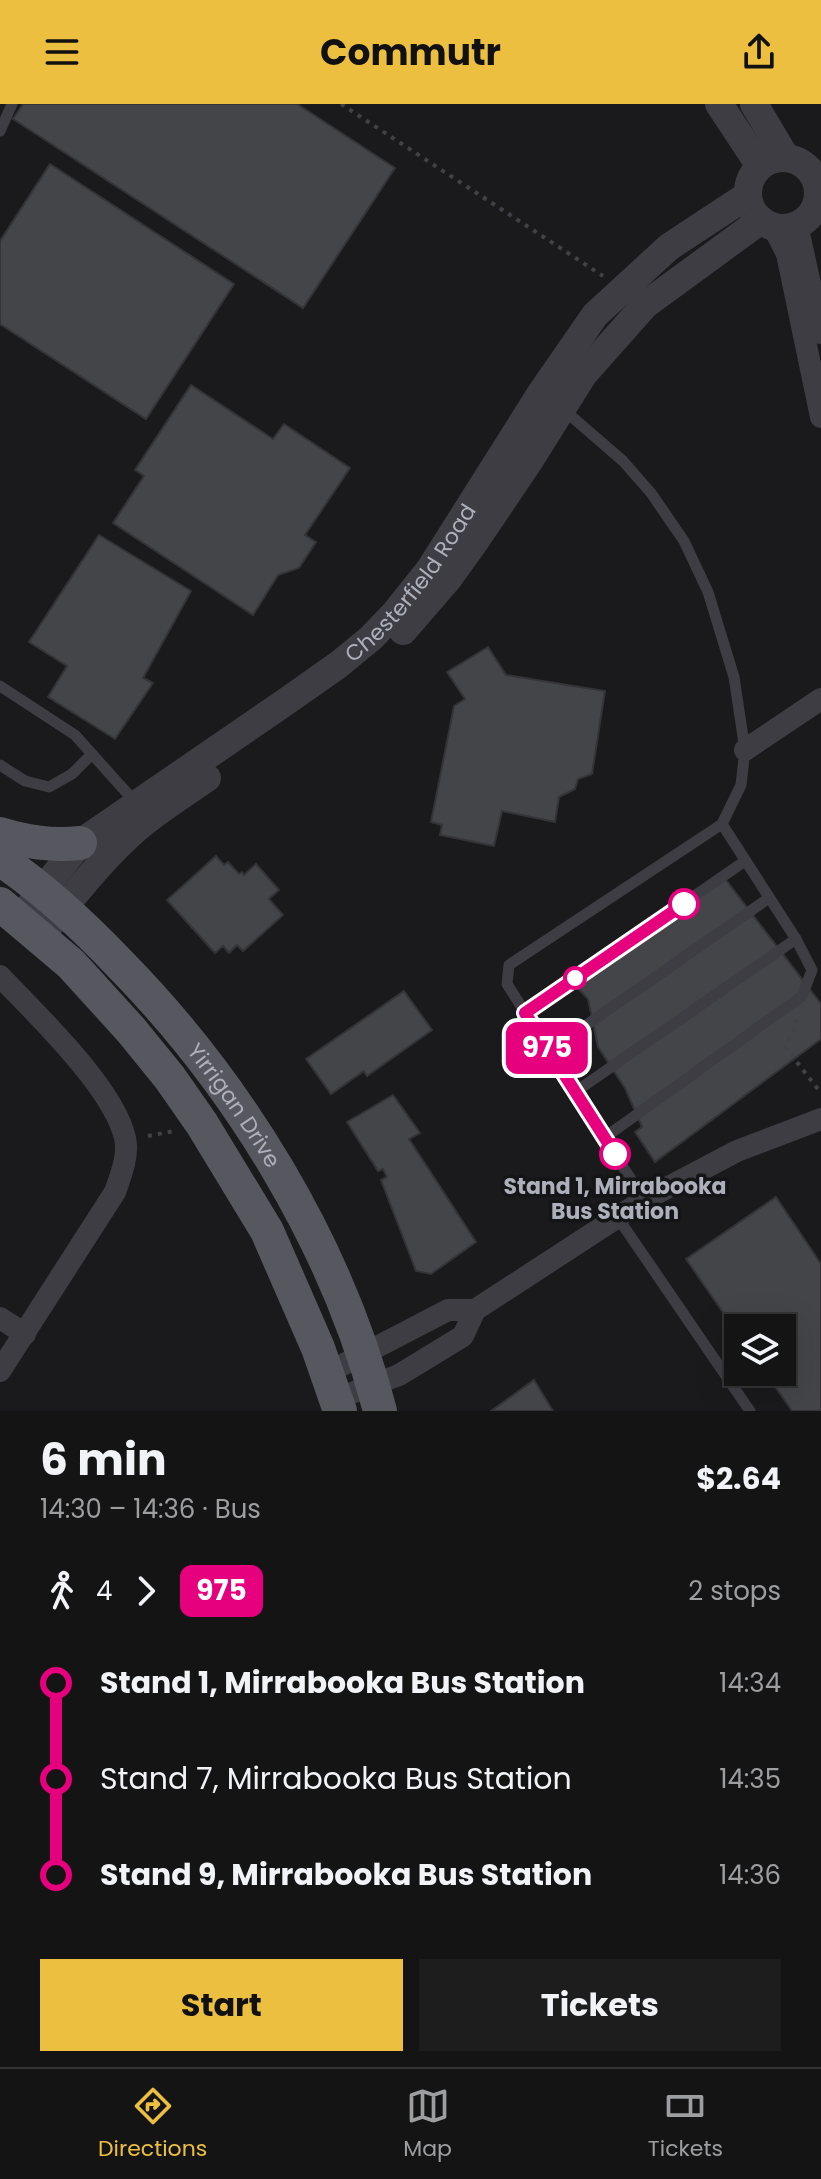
<!DOCTYPE html>
<html lang="en">
<head>
<meta charset="utf-8">
<style>
	body { margin:0; font-family:Poppins,sans-serif; background:#1d1d1e; color:#f1f3f6; height:100vh; display:flex; flex-direction:column; font-size:30px; white-space:nowrap }
	* { box-sizing:border-box; margin:0 }
	p { font-size:26px; color:#9d9ea0 }
	.icon { flex:none; width:44px; height:44px; fill:none; stroke:currentColor; stroke-width:2; stroke-linecap:round; stroke-linejoin:round }
	.map { position:relative; height:1307px; overflow:hidden }
	.details { display:flex; flex-direction:column; background:#141415; flex:1 }
	.details>* { flex:none }
	.badge { padding:0 16px; border-radius:12px; font-size:28px; line-height:52px }
	.fabs { position:absolute; left:724px; top:1210px; display:grid; gap:16px }
	.fabs a { display:grid; place-items:center; width:72px; height:72px; border-radius:0px; background:#141415; box-shadow:0 8px 32px #0002,0 0 0 2px #333334; font-size:40px }
	.map>.badge { position:absolute; translate:-50% -50%; box-shadow:0 0 0 4px #fff }
	.legs { display:flex; align-items:center; gap:12px; height:88px; padding:0 40px; font-size:26px }
	.legs p { margin-inline-start:auto }
	.summary { display:flex; align-items:center; justify-content:space-between; height:136px; padding:0 40px }
	h1 { font-size:44px; font-weight:700; line-height:60px }
	.cta { display:flex; gap:16px; margin-top:auto; padding:16px 40px }
	.cta a { flex:1; height:92px; border-radius:0px; background:#ecbf41; color:#111; font-size:32px; font-weight:700; line-height:92px; text-align:center }
	.cta a+a { background:#1d1d1e; color:#f1f3f6 }
	ul { padding:0 40px; list-style:none }
	li { display:flex; align-items:center; gap:28px; height:96px; font-size:30px }
	li i { display:grid; place-items:center; width:12px; height:100%; margin:0 10px; background:currentColor }
	li i::after { content:''; width:20px; height:20px; margin:-10px; border:6px solid; border-radius:50%; background:#141415 }
	li p { margin-inline-start:auto }
	li:first-child i { background:linear-gradient(#0000 50%,currentColor 0) }
	li:last-child i { background:linear-gradient(currentColor 50%,#0000 0) }
	header { display:flex; justify-content:space-between; align-items:center; height:104px; padding:0 40px; background:#ecbf41; color:#111; font-size:36px; font-weight:700 }
	.tabs { display:flex; justify-content:space-around; align-items:center; height:112px; border-top:2px solid #333334; background:#141415; font-size:22px; color:#9d9ea0 }
	.tabs a { display:grid; justify-items:center; gap:4px }
	.tabs .active { color:#ecbf41 }
	.map>svg:first-child { display:block }
</style>
</head>
<body>
<header><svg class="icon" aria-label="menu" viewBox="0 0 24 24"><path d="M4 6h16M4 12h16M4 18h16"/></svg>Commutr<svg class="icon" aria-label="share" viewBox="0 0 24 24"><path d="M12 15V3M7 8l5-5 5 5M5 13v7h14v-7"/></svg></header>
<div class="map">
<svg width="821" height="1307" viewBox="0 0 821 1307">
	<rect width="100%" height="100%" fill="#1a1a1c"/>
	<g fill="#444549" stroke="#343438" stroke-width="2">
		<path d="M23 0H297L395 64 303 204 13 15Z"/>
		<path d="M50 60 234 180 146 315 0 220V137Z"/>
		<path d="M191 281 273 335 284 320 350 364 305 431 316 438 299 464 278 471 253 511 113 419 144 372 135 366Z"/>
		<path d="M99 431 191 487 143 574 153 579 115 635 48 593 67 562 29 538Z"/>
		<path d="M488 543 506 571 605 587 592 670 578 675 575 685 559 693 555 718 502 707 494 742 440 731 442 721 431 718 454 602 465 595 447 568Z"/>
		<path d="M216 752 224 761 228 758 239 770 242 768 244 771 256 760 279 786 269 795 283 811 243 847 237 841 229 849 223 842 215 849 167 796Z"/>
		<path d="M723 772 821 900V935L655 1058 635 1028 642 1023 625 984 598 943 588 895 569 875Z"/>
		<path d="M404 887 432 926 367 972 364 967 331 990 306 955Z"/>
		<path d="M393 991 420 1029 409 1035 476 1138 431 1170 416 1167 381 1076 387 1073 383 1065 378 1067 347 1018Z"/>
		<path d="M776 1093 821 1160V1307H792L765 1268H782V1224H738V1230L686 1155Z"/>
		<path d="M534 1276 553 1307H491Z"/>
	</g>
	<g fill="none" stroke-linecap="round" stroke-linejoin="round">
		<g stroke="#414248" stroke-width="4" stroke-dasharray="4 6" stroke-linecap="butt">
			<path d="M341 0 603 172"/>
			<path d="M796 915V922L785 943 821 989"/>
			<path d="M148 1032 174 1027"/>
		</g>
		<g stroke="#3d3d43" stroke-width="11">
			<path d="M0 27 12 0"/>
			<path d="M564 306 623 357 651 389 684 437 708 488 734 573 745 646 741 681 722 720 509 861 507 880 644 1096"/>
			<path d="M0 582 75 631 135 698"/>
			<path d="M0 661 25 677 49 683 72 670 92 650"/>
			<path d="M525 909 745 757"/>
			<path d="M549 947 769 794"/>
			<path d="M575 988 796 835"/>
			<path d="M604 1034 802 892 812 866 796 835 722 720"/>
			<path d="M618 1114 750 1307"/>
		</g>
		<g stroke="#3d3d43" stroke-width="22">
			<path d="M797 121 821 229"/>
			<path d="M773 122 787 150 821 313"/>
			<path d="M745 646 821 595"/>
			<path d="M0 872C36 910 114 984 125 1034 129 1051 121 1071 115 1088L0 1267"/>
			<path d="M0 1214 25 1230"/>
			<path d="M327 1269 448 1206H475"/>
			<path d="M336 1295 399 1271 463 1232 475 1206 644 1096 737 1047 821 1015"/>
		</g>
		<g stroke="#3d3d43" stroke-width="28">
			<path d="M719 0 760 62"/>
			<path d="M754 0 786 54"/>
			<circle cx="783" cy="89" r="35"/>
			<path d="M403 527 448 475 476 436 528 359 583 271 645 201 761 116"/>
			<path id="s1" d="M19 816 80 739 284 599 338 561 371 534 395 509 430 465 541 289 595 211 669 143 748 91"/>
			<path d="M40 833C66 801 92 767 122 738 147 713 178 694 207 674"/>
		</g>
		<g stroke="#57585f" stroke-width="34">
			<path d="M0 730C27 738 51 742 80 739"/>
			<path id="s2" d="M0 755C44 785 82 820 119 859 239 981 337 1141 380 1307"/>
			<path d="M0 800 71 860 131 926 170 974 202 1020 267 1127 318 1244 340 1307"/>
		</g>
	</g>
	<g fill="none" stroke-linecap="round" stroke-linejoin="round">
		<g stroke="#fff" stroke-width="18">
			<path id="line-1" d="M615 1050 525 909 684 800"/>
		</g>
		<use href="#line-1" stroke="#e6007e" stroke-width="12"/>
	</g>
	<g fill="#fff" stroke="#e6007e" stroke-width="4">
		<circle cx="684" cy="800" r="14"/>
		<circle cx="575" cy="874" r="10"/>
		<circle cx="615" cy="1050" r="14"/>
	</g>
	<g text-anchor="middle" stroke-width="7" stroke-linejoin="round" paint-order="stroke">
		<g font-size="22" fill="#adb0bb" stroke="#151417">
			<text dy="8" stroke="none"><textPath href="#s1" startOffset="522">Chesterfield Road</textPath></text>
			<text dy="8" stroke="none"><textPath href="#s2" startOffset="342">Yirrigan Drive</textPath></text>
		</g>
		<g font-size="22" font-weight="bold" fill="#adb0bb" stroke="#151417">
			<text x="615" y="1090">Stand 1, Mirrabooka<tspan x="615" dy="25">Bus Station</tspan></text>
		</g>
	</g>
</svg>
<div class="fabs">
<a><svg class="icon" aria-label="layers" viewBox="0 0 24 24"><path d="M12 4l9 5-9 5-9-5zM3 14l9 5 9-5"/></svg></a>
</div>
<b class="badge" style="left:547px;top:944px;background:#e6007e;color:#fff">975</b>
</div>
<section class="details">
<div class="summary"><div><h1>6 min</h1><p>14:30 – 14:36 · Bus</p></div><b>$2.64</b></div>
<div class="legs"><svg class="icon" aria-label="walk" viewBox="0 0 24 24"><circle cx="13" cy="4" r="2"/><path d="M13 8l-2 6 4 7M11 14l-3 7M7 12l3-4h3l4 4"/></svg>4<svg class="icon" aria-label="forward" viewBox="0 0 24 24"><path d="M9 5l7 7-7 7"/></svg><b class="badge" style="background:#e6007e;color:#fff">975</b><p>2 stops</p></div>
<ul>
<li><i style="color:#e6007e"></i><b>Stand 1, Mirrabooka Bus Station</b><p>14:34</p></li>
<li><i style="color:#e6007e"></i><span>Stand 7, Mirrabooka Bus Station</span><p>14:35</p></li>
<li><i style="color:#e6007e"></i><b>Stand 9, Mirrabooka Bus Station</b><p>14:36</p></li>
</ul>
<div class="cta"><a>Start</a><a>Tickets</a></div>
</section>
<nav class="tabs">
<a class="active"><svg class="icon" aria-label="directions" viewBox="0 0 24 24"><path d="M12 3l9 9-9 9-9-9zM9 14v-3h6M13 9l2 2-2 2"/></svg>Directions</a>
<a><svg class="icon" aria-label="map" viewBox="0 0 24 24"><path d="M3 6l6-2 6 2 6-2v14l-6 2-6-2-6 2zM9 4v14M15 6v14"/></svg>Map</a>
<a><svg class="icon" aria-label="tickets" viewBox="0 0 24 24"><path d="M3 7h18v10H3zM15 7v10"/></svg>Tickets</a>
</nav>
</body>
</html>
